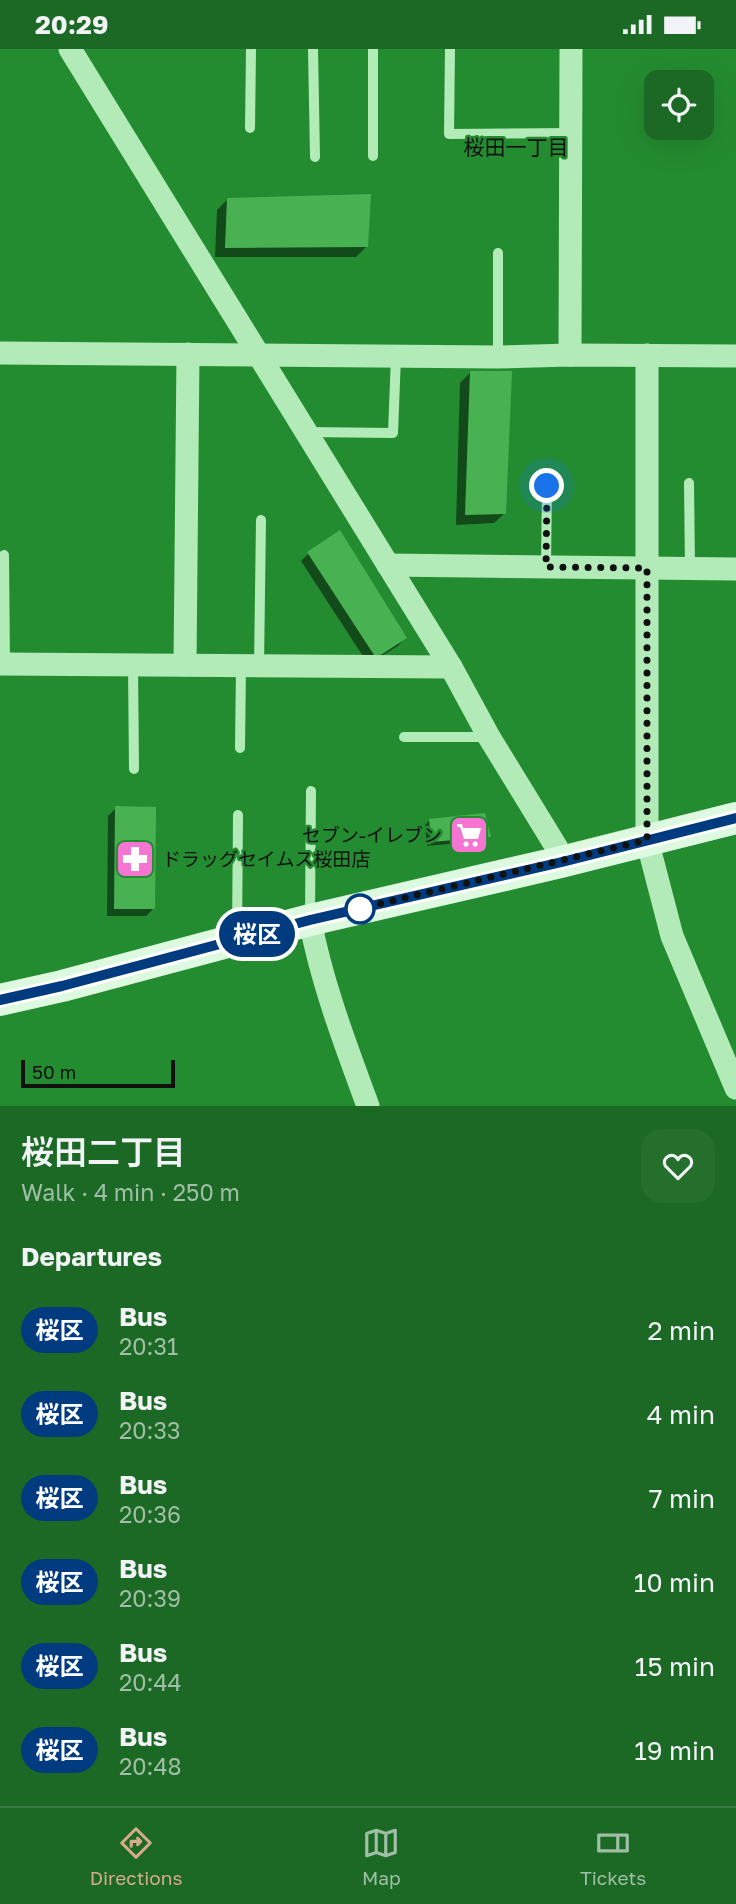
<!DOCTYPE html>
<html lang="en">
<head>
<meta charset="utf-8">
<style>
	body { margin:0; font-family:"Golos Text","Noto Sans JP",sans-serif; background:#246f2c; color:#f1f3f6; height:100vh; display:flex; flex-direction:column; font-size:26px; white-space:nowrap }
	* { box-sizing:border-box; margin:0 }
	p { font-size:23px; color:#a0bfa6 }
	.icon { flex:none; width:38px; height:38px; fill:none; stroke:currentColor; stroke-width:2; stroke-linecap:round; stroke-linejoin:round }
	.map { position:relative; height:1057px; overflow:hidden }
	.drawer { display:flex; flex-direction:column; background:#1b6924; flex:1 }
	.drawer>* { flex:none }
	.badge { padding:0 14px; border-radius:23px; font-size:24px; line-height:46px }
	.fabs { position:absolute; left:644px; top:21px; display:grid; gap:14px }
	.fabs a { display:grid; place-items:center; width:70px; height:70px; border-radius:14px; background:#1b6924; box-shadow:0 7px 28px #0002; font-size:35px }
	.scale { position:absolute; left:21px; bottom:18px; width:154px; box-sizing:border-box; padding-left:7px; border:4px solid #111; border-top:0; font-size:19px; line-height:24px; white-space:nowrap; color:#111; -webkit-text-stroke:5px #248c30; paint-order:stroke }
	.you { position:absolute; width:35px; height:35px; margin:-18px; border:5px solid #fff; border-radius:50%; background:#1a73e8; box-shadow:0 0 0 10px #1a73e833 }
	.map>.badge { position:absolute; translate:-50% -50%; box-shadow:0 0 0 4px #fff }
	h2 { padding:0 21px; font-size:26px; line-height:63px }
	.round { display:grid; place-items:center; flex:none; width:74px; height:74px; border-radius:21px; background:#246f2c }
	.overview { display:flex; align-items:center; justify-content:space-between; height:119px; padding:0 21px }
	h1 { font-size:33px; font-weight:600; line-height:52px }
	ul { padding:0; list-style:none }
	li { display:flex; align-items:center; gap:21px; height:84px; padding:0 21px }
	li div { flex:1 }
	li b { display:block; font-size:26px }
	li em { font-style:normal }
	li .badge { min-width:77px; font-weight:700; text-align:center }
	.status { display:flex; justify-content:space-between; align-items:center; height:49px; padding:0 35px; background:#1b6924; direction:ltr }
	.status svg { height:19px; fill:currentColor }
	.menu { display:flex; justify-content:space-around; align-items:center; height:98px; border-top:2px solid #397c41; background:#1b6924; font-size:19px; color:#a0bfa6 }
	.menu a { display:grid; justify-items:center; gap:4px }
	.menu .current { color:#d6ab8b }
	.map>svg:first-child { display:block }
</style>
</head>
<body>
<div class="status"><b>20:29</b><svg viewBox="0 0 49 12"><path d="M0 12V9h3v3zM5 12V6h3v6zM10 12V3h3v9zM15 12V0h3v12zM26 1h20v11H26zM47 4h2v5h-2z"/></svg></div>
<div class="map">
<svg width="736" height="1057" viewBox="0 0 736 1057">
	<rect width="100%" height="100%" fill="#248c30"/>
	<g fill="#0007">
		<path d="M227 151 366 198 356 208H215L217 161Z"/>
		<path d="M470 324 505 464 494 474 456 476 460 334Z"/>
		<path d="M308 505 405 589 398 597 368 615 301 512Z"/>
		<path d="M116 759 154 859 146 867H107L108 767Z"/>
		<path d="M430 771 489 787 484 792 427 797 425 776Z"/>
	</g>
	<g fill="#48b253">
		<path d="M371 145 368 198 225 199 227 149Z"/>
		<path d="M470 322H512L506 465 465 466Z"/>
		<path d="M340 481 407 589 376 609 307 503Z"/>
		<path d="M115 757 156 758 155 860H114Z"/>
		<path d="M485 764 491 788 431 793 429 770Z"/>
	</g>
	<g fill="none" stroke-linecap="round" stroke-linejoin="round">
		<g stroke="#b2ebb7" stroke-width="10">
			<path d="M313 0 315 108"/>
			<path d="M450 0 449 85 571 84"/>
			<path d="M250 79 251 0"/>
			<path d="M373 107V0"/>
			<path d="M498 308V204"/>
			<path d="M305 383 393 384 396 307"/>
			<path d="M689 434 690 519"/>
			<path d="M4 506 5 615"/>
			<path d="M546 518 547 437"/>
			<path d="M133 616 134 720"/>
			<path d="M259 617 261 471"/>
			<path d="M404 688H489"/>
			<path d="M240 699 241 617"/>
			<path d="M310 869 311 742"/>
			<path d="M237 886 238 766"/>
		</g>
		<g stroke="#b2ebb7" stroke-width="23">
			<path d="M70 0 451 618 489 688 557 799 561 813"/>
			<path d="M0 304 498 308 570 306 736 307"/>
			<path d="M570 306 571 0"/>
			<path d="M647 306V791L672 887 736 1039"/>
			<path d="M388 516 736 520"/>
			<path d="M0 615 451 618"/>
			<path d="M185 616 188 305"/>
			<path d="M310 871C322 935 346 997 368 1057"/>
		</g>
		<path stroke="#ddf9e0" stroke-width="32" d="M0 951 62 937 310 871 561 813 736 769"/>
	</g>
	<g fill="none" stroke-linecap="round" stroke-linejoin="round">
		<g stroke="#fff" stroke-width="16">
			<path id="line" d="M0 951 62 937 310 871 562 813 736 769"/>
		</g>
		<use href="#line" stroke="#003b80" stroke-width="10"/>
		<path stroke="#111" stroke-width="7" stroke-dasharray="0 12.6" d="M360 860H358L647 791V519L546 518 547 437"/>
	</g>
	<defs>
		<g id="supermarket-square" transform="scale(2.0125)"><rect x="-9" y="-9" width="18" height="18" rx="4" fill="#f675d3" stroke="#248c30"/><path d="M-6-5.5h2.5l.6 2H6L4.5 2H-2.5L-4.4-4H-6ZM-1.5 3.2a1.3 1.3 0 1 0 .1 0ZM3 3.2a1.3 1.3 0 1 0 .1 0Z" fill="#fff"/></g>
		<g id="pharmacy-square" transform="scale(2.0125)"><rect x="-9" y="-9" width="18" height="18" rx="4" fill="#f675d3" stroke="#248c30"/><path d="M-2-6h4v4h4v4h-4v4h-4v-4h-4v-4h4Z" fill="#fff"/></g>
	</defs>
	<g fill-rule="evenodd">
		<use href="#supermarket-square" x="469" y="786"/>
		<use href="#pharmacy-square" x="135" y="810"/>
	</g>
	<circle fill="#fff" stroke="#003b80" stroke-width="3.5" cx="360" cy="860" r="14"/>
	<g text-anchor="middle" stroke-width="5" stroke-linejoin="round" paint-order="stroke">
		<g font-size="19" fill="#111" stroke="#248c30" text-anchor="end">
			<text x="442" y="793">セブン-イレブン</text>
			<text x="162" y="817" text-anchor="start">ドラッグセイムス桜田店</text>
		</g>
		<g font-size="21" fill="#111" stroke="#248c30">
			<text x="516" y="106">桜田一丁目</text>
		</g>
	</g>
</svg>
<div class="fabs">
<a><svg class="icon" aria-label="locate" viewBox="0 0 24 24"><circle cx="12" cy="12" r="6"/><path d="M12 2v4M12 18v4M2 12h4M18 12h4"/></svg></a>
</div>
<div class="scale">50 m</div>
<div class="you" style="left:547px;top:437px"></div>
<b class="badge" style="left:257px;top:885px;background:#003b80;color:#fff">桜区</b>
</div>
<section class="drawer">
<div class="overview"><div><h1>桜田二丁目</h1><p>Walk · 4 min · 250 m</p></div><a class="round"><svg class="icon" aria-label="heart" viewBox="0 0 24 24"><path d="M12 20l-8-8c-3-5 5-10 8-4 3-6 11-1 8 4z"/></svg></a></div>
<h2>Departures</h2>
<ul>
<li><span class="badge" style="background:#003b80;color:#fff">桜区</span><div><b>Bus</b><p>20:31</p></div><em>2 min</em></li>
<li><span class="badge" style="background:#003b80;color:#fff">桜区</span><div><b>Bus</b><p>20:33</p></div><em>4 min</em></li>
<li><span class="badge" style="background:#003b80;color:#fff">桜区</span><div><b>Bus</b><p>20:36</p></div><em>7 min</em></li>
<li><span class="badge" style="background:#003b80;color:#fff">桜区</span><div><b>Bus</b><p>20:39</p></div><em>10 min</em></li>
<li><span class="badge" style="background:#003b80;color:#fff">桜区</span><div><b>Bus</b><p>20:44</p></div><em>15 min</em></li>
<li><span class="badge" style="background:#003b80;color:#fff">桜区</span><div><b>Bus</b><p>20:48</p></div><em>19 min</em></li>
</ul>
</section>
<nav class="menu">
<a class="current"><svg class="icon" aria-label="directions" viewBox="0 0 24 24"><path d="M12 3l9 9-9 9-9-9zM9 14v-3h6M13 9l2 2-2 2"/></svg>Directions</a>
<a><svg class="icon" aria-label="map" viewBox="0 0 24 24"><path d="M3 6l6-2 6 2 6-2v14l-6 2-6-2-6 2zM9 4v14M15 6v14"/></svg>Map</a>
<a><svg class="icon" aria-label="tickets" viewBox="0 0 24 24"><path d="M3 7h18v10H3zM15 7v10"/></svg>Tickets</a>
</nav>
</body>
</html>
